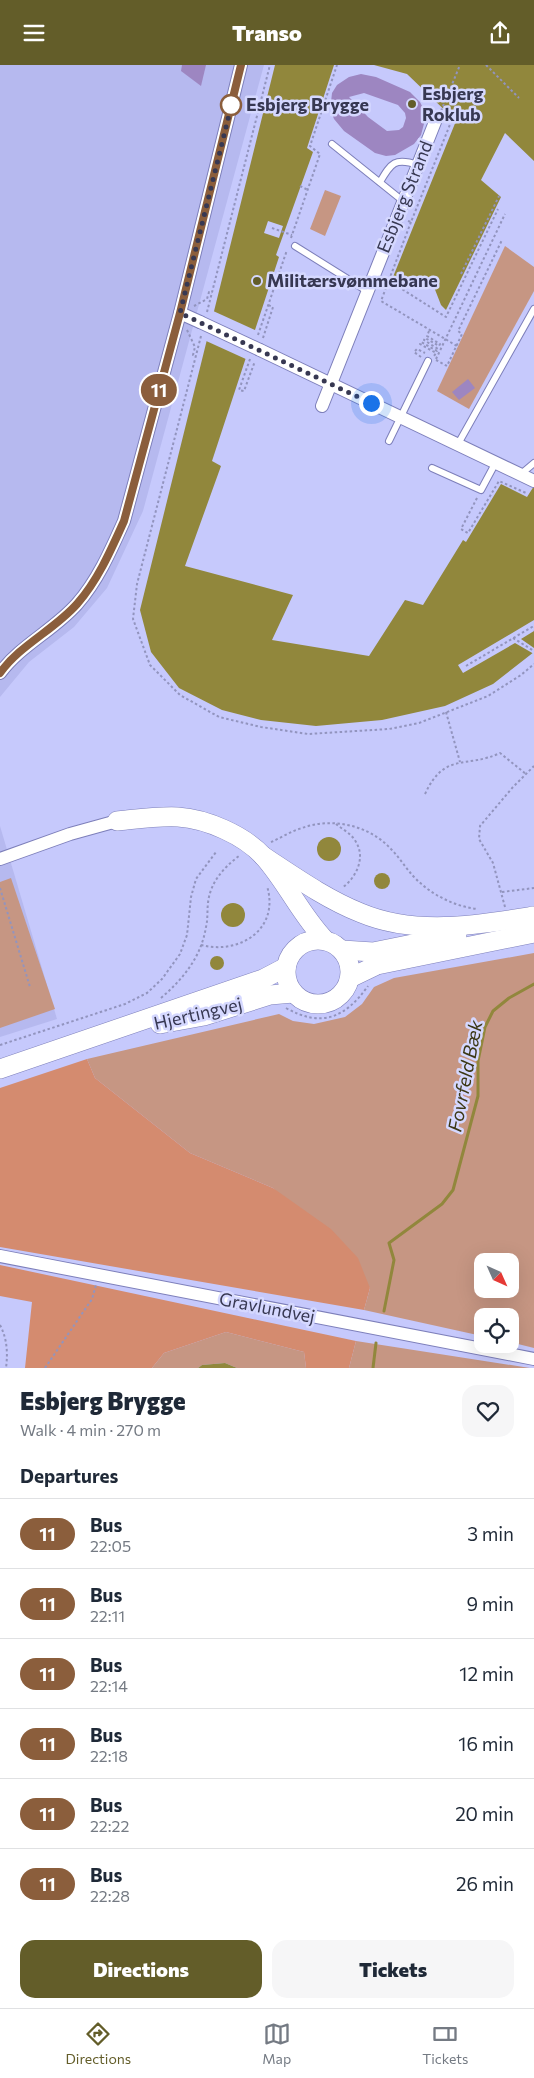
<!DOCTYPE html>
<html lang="en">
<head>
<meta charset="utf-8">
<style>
	body { margin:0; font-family:Commissioner,sans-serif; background:#f6f6f7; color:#1f2937; height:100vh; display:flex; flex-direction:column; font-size:19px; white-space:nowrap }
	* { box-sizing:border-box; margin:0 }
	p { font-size:16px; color:#747a83 }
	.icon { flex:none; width:28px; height:28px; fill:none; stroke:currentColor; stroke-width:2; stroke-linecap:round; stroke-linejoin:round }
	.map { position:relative; height:1303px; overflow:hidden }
	.drawer { display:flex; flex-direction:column; background:#fff; flex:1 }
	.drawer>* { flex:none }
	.badge { padding:0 10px; border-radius:16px; font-size:18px; line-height:32px }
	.needle { width:32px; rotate:135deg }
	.fabs { position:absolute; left:474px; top:1188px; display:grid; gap:10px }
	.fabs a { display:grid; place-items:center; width:45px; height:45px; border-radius:10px; background:#fff; box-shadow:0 5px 20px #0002; font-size:25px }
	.you { position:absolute; width:25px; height:25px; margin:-12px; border:4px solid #fff; border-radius:50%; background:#1a73e8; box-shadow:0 0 0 8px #1a73e833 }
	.map>.badge { position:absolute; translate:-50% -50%; box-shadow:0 0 0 2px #fff }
	h2 { padding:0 20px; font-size:19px; line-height:45px }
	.round { display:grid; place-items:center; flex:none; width:52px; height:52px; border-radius:15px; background:#f6f6f7 }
	.headline { display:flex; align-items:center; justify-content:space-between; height:85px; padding:0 20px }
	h1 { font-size:24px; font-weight:800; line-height:38px }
	.primary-button { display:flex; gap:10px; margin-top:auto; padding:10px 20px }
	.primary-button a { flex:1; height:58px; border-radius:15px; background:#635d29; color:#fff; font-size:20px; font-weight:800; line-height:58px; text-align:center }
	.primary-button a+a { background:#f6f6f7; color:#1f2937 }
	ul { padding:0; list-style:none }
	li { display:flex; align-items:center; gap:15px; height:70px; padding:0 20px; border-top:1px solid #e0e1e3 }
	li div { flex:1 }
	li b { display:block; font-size:19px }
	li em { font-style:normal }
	li .badge { min-width:55px; font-weight:700; text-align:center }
	header { display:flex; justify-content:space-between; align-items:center; height:65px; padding:0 20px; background:#635d29; color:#fff; font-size:22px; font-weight:800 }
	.dock { display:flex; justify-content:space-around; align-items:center; height:70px; border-top:1px solid #e0e1e3; background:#fff; font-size:14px; color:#747a83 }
	.dock a { display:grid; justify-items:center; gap:2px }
	.dock .on { color:#635d29 }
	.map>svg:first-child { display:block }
</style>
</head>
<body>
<header><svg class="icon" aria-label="menu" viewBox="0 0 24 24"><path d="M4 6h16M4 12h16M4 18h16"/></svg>Transo<svg class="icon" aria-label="share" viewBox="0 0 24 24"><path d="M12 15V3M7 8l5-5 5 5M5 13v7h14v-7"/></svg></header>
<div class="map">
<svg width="534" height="1303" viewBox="0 0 534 1303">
	<rect width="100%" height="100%" fill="#c6c9fc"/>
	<g fill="#b6b9ef">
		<path d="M0 0H264L143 446 107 523 74 562 29 597 0 632Z"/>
		<path d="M0 761 57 954 0 972Z"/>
	</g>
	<g fill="#c69683" fill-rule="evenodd">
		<path d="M325 125 341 131 325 171 310 164Z"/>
		<path d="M505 181 534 202V226L469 344 437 326Z"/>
		<path d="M11 813 55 944 0 963V817Z"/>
		<path d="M534 888V1283L510 1277V1251H482V1271L364 1245 370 1223 273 1123 190 1088 95 1013 87 994 279 949 293 956 314 959 345 952 362 939 374 922 394 913ZM482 1196H510V1224H482Z"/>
		<path d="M226 1267 304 1287 306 1303H237L225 1298 202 1300 198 1303H152L164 1288Z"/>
		<path d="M356 1276 530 1303H349Z"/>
	</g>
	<g fill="#d48b6f">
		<path d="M87 994 95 1013 190 1088 273 1123 331 1164 358 1193 370 1223 364 1245 0 1182V1023Z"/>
		<path d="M0 1200 356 1276 349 1303H306L304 1287 226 1267 164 1288 152 1303H25L32 1237 0 1231Z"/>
	</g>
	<g fill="#91873c">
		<path d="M275 0H334L307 83 313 87 276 190 279 192 212 396 221 401 185 501 293 530 272 575 369 591 405 535 423 540 463 475 466 477 501 419 527 432 534 421V587L493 619 445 641 382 655 316 661 261 655 222 645 179 623 151 587 140 545Z"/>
		<path d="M374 0H534V96L505 68 481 115 501 132 446 245 441 240 434 222 393 212 456 56 407 9Z"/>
		<circle cx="329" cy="784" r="12"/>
		<circle cx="382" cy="816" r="8"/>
		<circle cx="233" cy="850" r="12"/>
		<circle cx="217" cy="898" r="7"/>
		<path d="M225 1298 237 1303H198L202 1300Z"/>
	</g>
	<g fill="#c6c9fc">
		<path d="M268 156 283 161 279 173 264 168Z"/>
		<path d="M211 245 257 266 248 295 204 275Z"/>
		<path d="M534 555V566L521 574 534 583V589L515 578 463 608 458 600Z"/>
	</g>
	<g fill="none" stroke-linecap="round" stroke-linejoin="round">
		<g stroke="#91873c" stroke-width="3">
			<path d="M384 1246 394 1195 389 1178 442 1139 453 1125 478 1031V996L485 962 493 946 509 933 534 919"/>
			<path d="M373 1303 376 1278"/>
		</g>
	</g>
	<g fill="#9d86c1" fill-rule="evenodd">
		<path d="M182 0H206L201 21 181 6Z"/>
		<path d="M361 9 376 12 410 27 420 37 424 45 425 55 421 70 414 79 395 90 386 91 375 88 344 66 334 54 331 46V37L332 28 337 20 349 12ZM364 28 398 40 405 48 406 53 403 62 399 65 387 66 368 52 349 32Z"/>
		<path d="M468 314 475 323 459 335 452 327Z"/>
	</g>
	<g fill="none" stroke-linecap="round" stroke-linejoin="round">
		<g stroke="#7d7fba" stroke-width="8">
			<g id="lane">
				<path d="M332 79 403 136"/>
				<path d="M380 117C391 98 395 92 418 100"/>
				<path d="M295 181 367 226"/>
				<path d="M389 376 428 296"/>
				<path d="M458 379 534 244"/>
				<path d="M432 403 481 425 496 397"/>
				<path d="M521 409 534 398"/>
			</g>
		</g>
		<g stroke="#7d7fba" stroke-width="14">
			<g id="street">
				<path d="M180 248 200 257"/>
				<path d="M260 285 534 416"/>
				<path d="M322 341 435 57"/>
				<path d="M0 608C21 580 54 565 77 539 98 515 111 485 124 456L180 248 241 0"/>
				<path d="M0 794 70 769 117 756"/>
				<path d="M0 1191 534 1294"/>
			</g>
		</g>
		<g stroke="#7d7fba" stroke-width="20">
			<g id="secondary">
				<path d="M117 756C137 754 158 751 178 752 207 754 244 770 264 792 287 818 301 850 325 875"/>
				<path d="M263 791C295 812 326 834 361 848 416 871 478 860 534 851"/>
				<circle cx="318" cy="907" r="32"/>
				<path d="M342 885 373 887 457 870"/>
				<path d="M350 913 377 900 534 868"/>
				<path d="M160 959 204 951 270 930 293 928"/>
				<path d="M0 1004 263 914 286 902"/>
			</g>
		</g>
		<g stroke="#9294be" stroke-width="2" stroke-dasharray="2.5 2.5" stroke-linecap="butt">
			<path d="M486 0 519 33"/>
			<path d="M441 46 460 0"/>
			<path d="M300 121 308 125"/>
			<path d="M408 156 411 157 451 57 445 53"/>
			<path d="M411 157 381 236 457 281"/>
			<path d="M272 163 292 170"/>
			<path d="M291 173 320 89 310 81 337 0"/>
			<path d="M461 209 499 131"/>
			<path d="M394 219 446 252 498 144"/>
			<path d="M194 241 207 234 209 227 212 228"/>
			<path d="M207 247 270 0"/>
			<path d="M187 265 195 282 193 290 196 291"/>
			<path d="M429 266 427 271 440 279 439 281 425 273 424 275 438 284 437 286 421 277 420 279 436 288 434 291"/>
			<path d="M258 270 287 185"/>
			<path d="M201 271 137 519 133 554 150 600 180 630 219 652 261 662 308 669 389 664 419 658 488 631 521 610 534 599"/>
			<path d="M263 273 273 242 268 240"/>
			<path d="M421 292 414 287 417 284 425 288"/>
			<path d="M250 294 239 325 244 326 255 296"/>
			<path d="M436 294 505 149"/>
			<path d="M436 295 447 301 462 269 458 266 502 175"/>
			<path d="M477 433 461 464 468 468 499 416 526 428 527 427"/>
			<path d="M513 573 534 586"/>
			<path d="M466 601 532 562 534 565"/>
			<path d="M446 647 460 697"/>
			<path d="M425 729C445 686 466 704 500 688L526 709"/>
			<path d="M336 759C342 764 350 768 354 774 367 791 357 812 342 823"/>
			<path d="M271 777C281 773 291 766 302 763 332 752 369 760 391 784 400 793 406 804 416 814 432 830 454 841 477 844"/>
			<path d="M0 823 30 922"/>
			<path d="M502 827 534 823"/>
			<path d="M505 842 493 798 479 774 480 761 513 722 534 701"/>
			<path d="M201 880C240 890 280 864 267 821"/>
			<path d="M161 933C184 913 201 892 206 862 208 854 207 846 208 838 210 818 223 803 239 791"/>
			<path d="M286 943C322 963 345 953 368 921"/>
			<path d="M0 980 125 939 147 928 162 914 180 889 187 870 191 832 196 814 216 787"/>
			<path d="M0 1260C7 1273 8 1288 6 1303"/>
			<path d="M45 1303 92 1234 96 1220"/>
		</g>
		<use href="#lane" stroke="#fff" stroke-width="6"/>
		<use href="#street" stroke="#fff" stroke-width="12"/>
		<use href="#secondary" stroke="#fff" stroke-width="19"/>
		<g stroke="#7d7fba" stroke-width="14" stroke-linecap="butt">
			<path id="street-bridge" d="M200 257 260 285"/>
		</g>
		<use href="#street-bridge" stroke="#fff" stroke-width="12"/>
	</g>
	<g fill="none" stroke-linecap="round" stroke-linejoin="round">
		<g stroke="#fff" stroke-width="11">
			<path id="line" d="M0 608C20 580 54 565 77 539 98 515 111 485 124 456L180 248 241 0"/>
		</g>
		<use href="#line" stroke="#8b5e3c" stroke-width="8"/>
		<path stroke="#373852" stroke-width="5" stroke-dasharray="0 9" d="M231 40 232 38 180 248 371 338"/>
	</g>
	<g fill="#635d29" stroke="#d5d8ff" stroke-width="2">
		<circle cx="412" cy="39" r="5"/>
		<circle cx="257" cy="216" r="5"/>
	</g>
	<circle fill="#fff" stroke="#8b5e3c" stroke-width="2.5" cx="231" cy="40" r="10"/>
	<g text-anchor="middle" stroke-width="5" stroke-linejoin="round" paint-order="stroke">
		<g font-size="18" font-weight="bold" fill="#373852" stroke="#d5d8ff" text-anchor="start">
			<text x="422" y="35">Esbjerg<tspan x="422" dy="21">Roklub</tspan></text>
			<text x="267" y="222">Militærsvømmebane</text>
		</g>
		<g font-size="18" font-weight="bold" fill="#373852" stroke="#d5d8ff" text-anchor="start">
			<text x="246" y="46">Esbjerg Brygge</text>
		</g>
		<g font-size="18" fill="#373852" stroke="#d5d8ff">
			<text transform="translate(405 132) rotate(-68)" y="6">Esbjerg Strand</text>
			<text transform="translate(198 949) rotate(-13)" y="6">Hjertingvej</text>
			<text transform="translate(267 1243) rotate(11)" y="6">Gravlundvej</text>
		</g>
		<g font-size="19" font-style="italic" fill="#3c3816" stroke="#d5d8ff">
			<text transform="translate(465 1011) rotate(-79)" y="7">Fovrfeld Bæk</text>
		</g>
	</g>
</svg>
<div class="fabs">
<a><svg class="needle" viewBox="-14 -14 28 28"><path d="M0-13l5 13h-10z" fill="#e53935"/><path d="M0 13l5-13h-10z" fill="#747a83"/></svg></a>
<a><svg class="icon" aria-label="locate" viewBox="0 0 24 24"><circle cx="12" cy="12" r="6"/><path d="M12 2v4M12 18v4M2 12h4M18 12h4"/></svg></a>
</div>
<div class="you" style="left:371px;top:338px"></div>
<b class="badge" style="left:159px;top:325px;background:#8b5e3c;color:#fff">11</b>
</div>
<section class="drawer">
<div class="headline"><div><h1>Esbjerg Brygge</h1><p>Walk · 4 min · 270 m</p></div><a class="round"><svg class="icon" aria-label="heart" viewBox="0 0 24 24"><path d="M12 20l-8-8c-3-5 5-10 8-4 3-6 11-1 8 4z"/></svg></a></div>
<h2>Departures</h2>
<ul>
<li><span class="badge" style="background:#8b5e3c;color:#fff">11</span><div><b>Bus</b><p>22:05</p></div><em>3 min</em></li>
<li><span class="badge" style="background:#8b5e3c;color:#fff">11</span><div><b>Bus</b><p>22:11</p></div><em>9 min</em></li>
<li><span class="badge" style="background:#8b5e3c;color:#fff">11</span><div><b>Bus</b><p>22:14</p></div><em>12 min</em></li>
<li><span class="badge" style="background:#8b5e3c;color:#fff">11</span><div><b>Bus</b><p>22:18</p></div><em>16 min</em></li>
<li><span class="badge" style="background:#8b5e3c;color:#fff">11</span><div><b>Bus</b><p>22:22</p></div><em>20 min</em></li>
<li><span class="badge" style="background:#8b5e3c;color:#fff">11</span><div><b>Bus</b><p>22:28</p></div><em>26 min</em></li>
</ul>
<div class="primary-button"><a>Directions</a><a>Tickets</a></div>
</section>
<nav class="dock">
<a class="on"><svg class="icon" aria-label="directions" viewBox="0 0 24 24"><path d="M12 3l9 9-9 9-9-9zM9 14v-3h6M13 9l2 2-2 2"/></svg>Directions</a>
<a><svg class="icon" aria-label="map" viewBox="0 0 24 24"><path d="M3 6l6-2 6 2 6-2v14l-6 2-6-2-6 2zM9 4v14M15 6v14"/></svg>Map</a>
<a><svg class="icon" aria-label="tickets" viewBox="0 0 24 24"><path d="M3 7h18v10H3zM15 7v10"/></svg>Tickets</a>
</nav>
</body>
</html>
